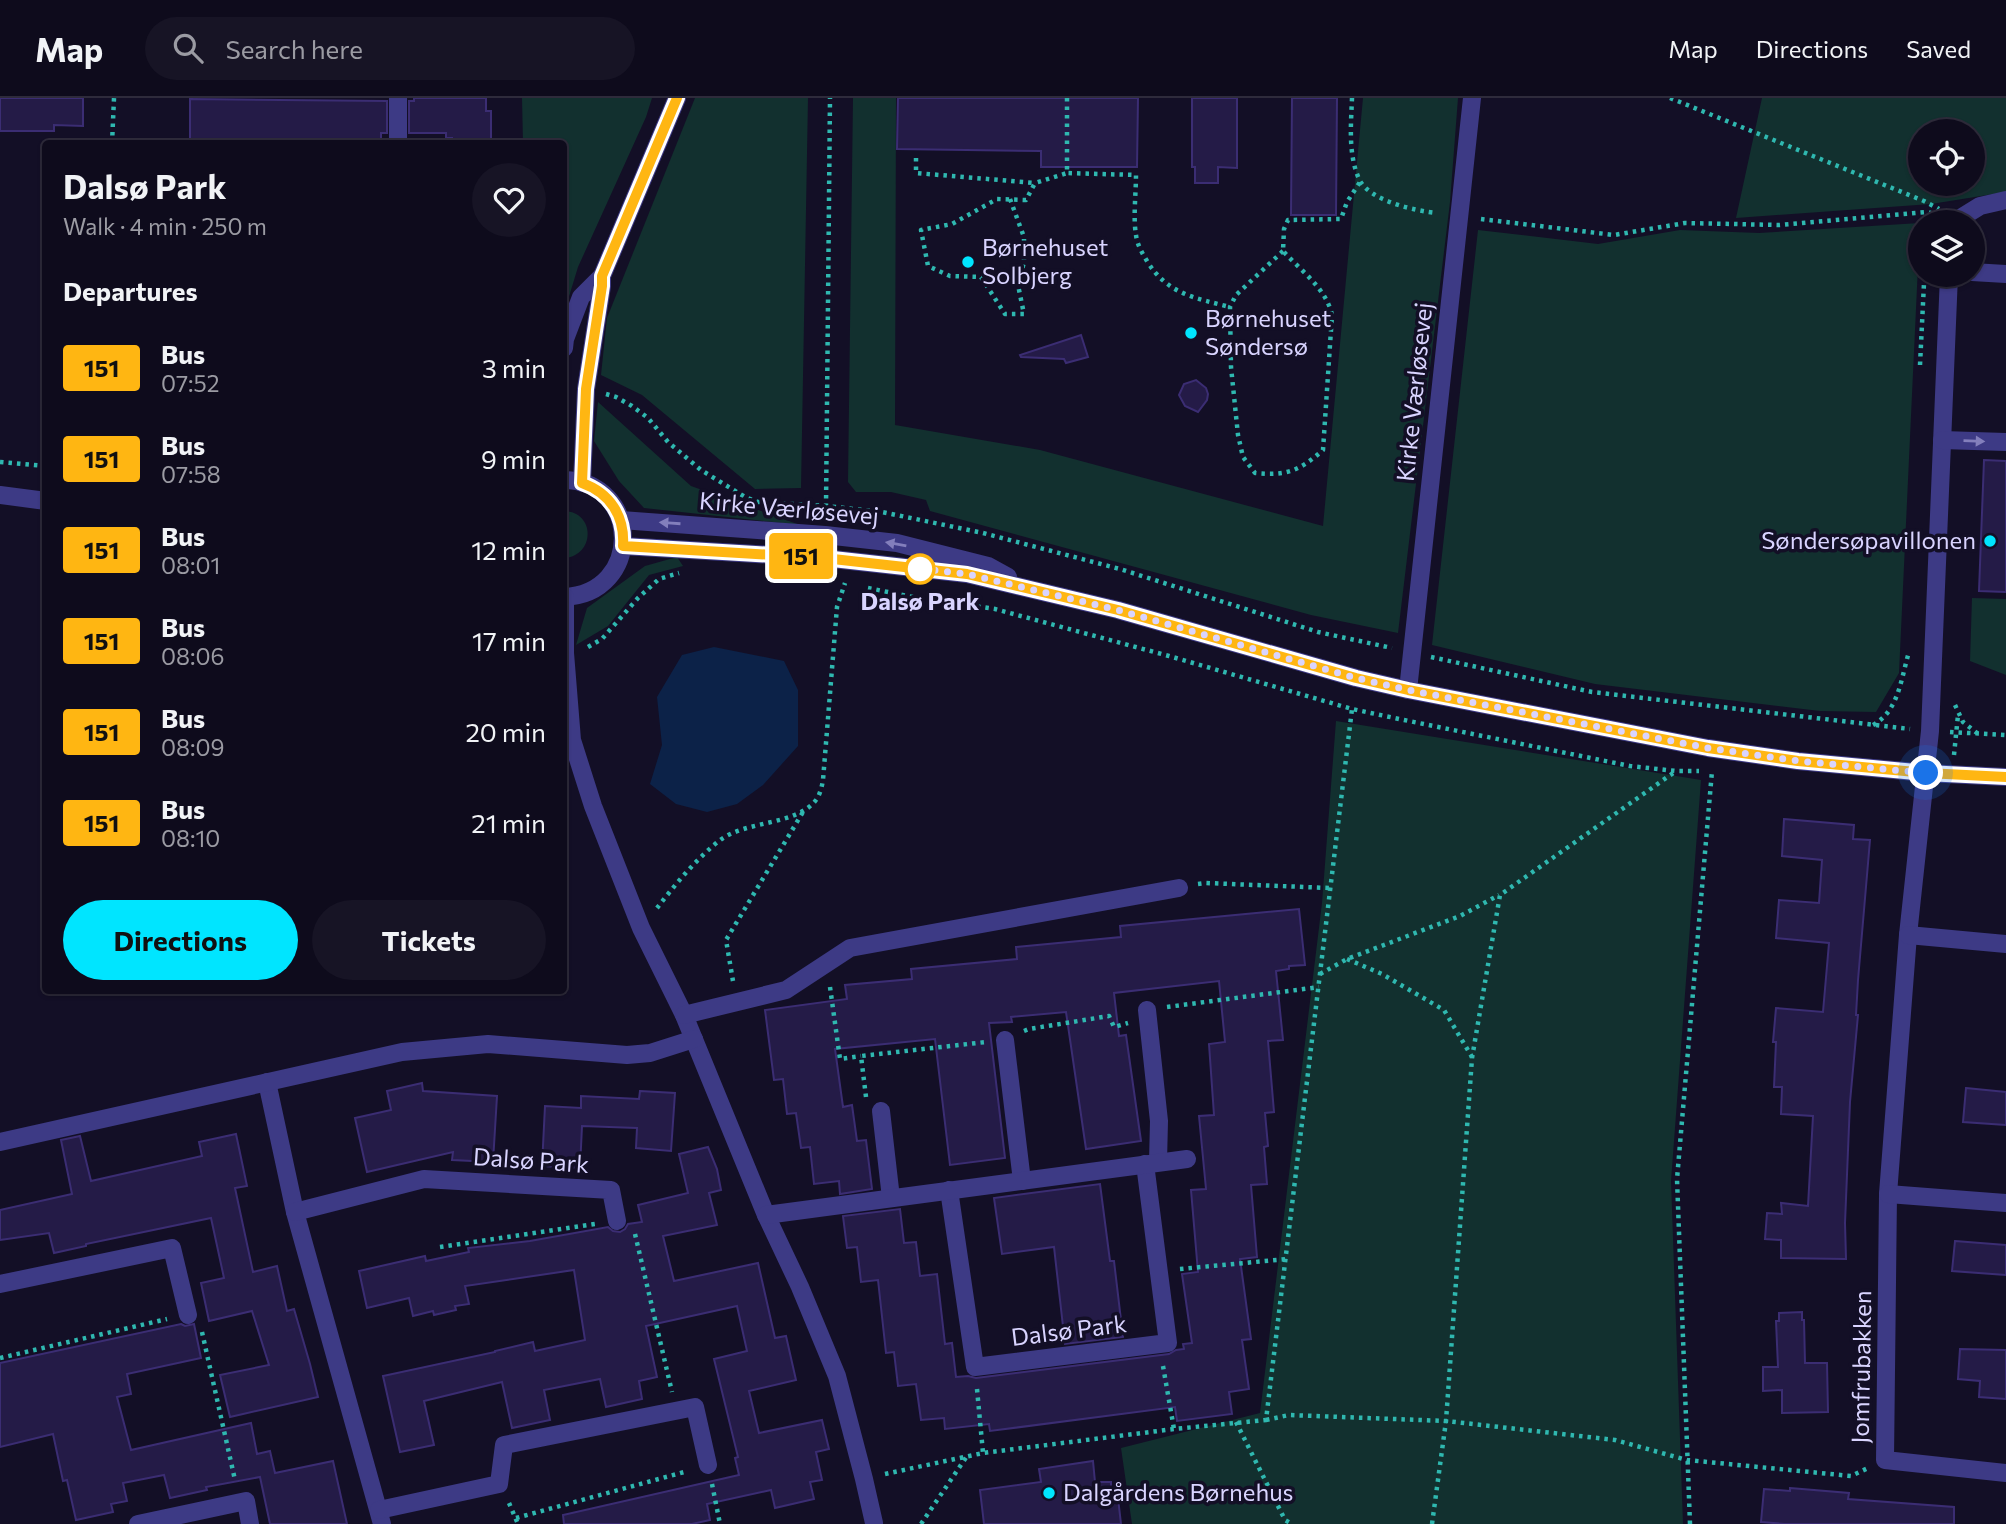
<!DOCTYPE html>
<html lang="en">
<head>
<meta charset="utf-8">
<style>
	body { margin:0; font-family:Commissioner,sans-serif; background:#171425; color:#f1f3f6; height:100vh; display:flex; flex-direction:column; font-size:26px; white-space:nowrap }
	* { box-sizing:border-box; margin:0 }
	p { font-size:23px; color:#9b9ba3 }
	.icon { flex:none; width:38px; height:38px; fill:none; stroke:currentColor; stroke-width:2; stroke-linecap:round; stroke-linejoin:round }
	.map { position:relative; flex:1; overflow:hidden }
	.panel { position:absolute; left:42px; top:42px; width:525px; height:854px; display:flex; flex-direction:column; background:#0e0b1c; border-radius:7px; box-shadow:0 2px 5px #0004,0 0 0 2px #2e2b3b }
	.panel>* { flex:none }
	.badge { padding:0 14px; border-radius:5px; font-size:24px; line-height:46px }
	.tools { position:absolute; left:1908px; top:21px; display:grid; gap:14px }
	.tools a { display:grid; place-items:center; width:77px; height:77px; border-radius:50%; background:#0e0b1c; box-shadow:0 2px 5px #0004,0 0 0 2px #2e2b3b; font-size:35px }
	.you { position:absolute; width:35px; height:35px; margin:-18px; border:5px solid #fff; border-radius:50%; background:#1a73e8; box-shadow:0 0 0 10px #1a73e833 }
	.map>.badge { position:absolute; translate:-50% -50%; box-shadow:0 0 0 4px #fff }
	h2 { padding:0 21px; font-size:26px; line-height:63px }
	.round { display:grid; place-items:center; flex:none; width:74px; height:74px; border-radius:37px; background:#171425 }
	.summary { display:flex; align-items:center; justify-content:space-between; height:119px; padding:0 21px }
	h1 { font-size:33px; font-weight:700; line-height:52px }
	.action { display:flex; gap:14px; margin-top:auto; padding:14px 21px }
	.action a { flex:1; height:80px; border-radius:42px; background:#00e5ff; color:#111; font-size:28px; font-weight:700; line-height:80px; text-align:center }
	.action a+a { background:#171425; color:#f1f3f6 }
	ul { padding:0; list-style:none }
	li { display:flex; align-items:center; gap:21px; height:91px; padding:0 21px }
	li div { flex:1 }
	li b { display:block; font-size:26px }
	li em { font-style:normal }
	li .badge { min-width:77px; font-weight:700; text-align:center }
	header { display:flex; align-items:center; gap:42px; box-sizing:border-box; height:98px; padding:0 35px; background:#0e0b1c; border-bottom:2px solid #2e2b3b }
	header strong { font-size:33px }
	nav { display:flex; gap:38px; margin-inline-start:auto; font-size:24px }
	.search { width:490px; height:63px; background:#171425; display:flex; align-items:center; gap:18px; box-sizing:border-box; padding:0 24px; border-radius:38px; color:#9b9ba3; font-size:26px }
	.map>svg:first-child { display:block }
</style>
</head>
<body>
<header>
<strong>Map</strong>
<div class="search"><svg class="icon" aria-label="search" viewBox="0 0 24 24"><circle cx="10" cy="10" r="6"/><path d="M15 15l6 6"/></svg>Search here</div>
<nav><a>Map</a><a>Directions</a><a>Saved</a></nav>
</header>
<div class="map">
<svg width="2006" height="1426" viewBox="0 0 2006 1426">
	<rect width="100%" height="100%" fill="#130f26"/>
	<g fill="#12302f" fill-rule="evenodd">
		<path d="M522 0H652L646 19 578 169 564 215V46L523 45Z"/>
		<path d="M695 0H808L801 390 755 391 642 297 601 277 607 220Z"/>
		<path d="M853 0H896L895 327 1040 352 1323 428 1363 0H1458L1450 104 1398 535 1311 517 930 413 926 402 891 394H856L848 384Z"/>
		<path d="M1762 0H2006V94L1931 106 1736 120ZM1920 33H1972V86H1920Z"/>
		<path d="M1920 125 1899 575 1876 614 1820 613 1595 586 1432 547 1478 132 1598 146 1680 132 1759 135Z"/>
		<path d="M598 304 691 388 800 427 644 410 619 383 594 343Z"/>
		<path d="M564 413C596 414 595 458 564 460Z"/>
		<path d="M677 459 683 468 649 477 608 528 576 547 587 510 645 468Z"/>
		<path d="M1972 500 2006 501V577L1970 563Z"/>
		<path d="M1336 623 1701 682 1671 1083 1683 1426H1132L1121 1350 1260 1315 1322 805Z"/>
	</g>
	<path fill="#0c2248" d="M714 549 784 563 798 592V648L763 687 737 706 707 714 676 706 650 686 662 647 657 599 682 557Z"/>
	<g fill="#241b47" stroke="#3b2d73" stroke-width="2">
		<path d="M0 0H83V28L54 27V33H0Z"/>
		<path d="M414 0H486V13H491V46H452V40H446V35H409V3H414Z"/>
		<path d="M898 0H1138L1137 69H1041V53L897 51Z"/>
		<path d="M1192 0H1237V70L1218 69V85H1195V69H1192Z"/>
		<path d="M1292 0H1337L1336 117H1291Z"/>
		<path d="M190 1 387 3V35H381V46H190Z"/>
		<path d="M1081 237 1088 259 1066 265 1064 261 1021 259 1020 257Z"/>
		<path d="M1196 282 1206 290 1208 296 1207 302 1198 314 1185 308 1179 297 1184 286Z"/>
		<path d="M1984 362 2006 363V494L1979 493Z"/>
		<path d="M1784 721 1854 727 1853 741 1870 742 1858 882 1856 917H1858L1850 1004 1845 1125 1846 1161 1781 1160V1142L1765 1141 1767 1115 1782 1116 1781 1105 1808 1108 1813 1018 1781 1016 1782 989H1774L1776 944H1773L1776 910 1823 914 1829 845 1776 840 1779 802 1819 805 1822 762 1782 758Z"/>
		<path d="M1299 811 1305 867 1289 868V871L1276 873 1283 942 1268 943 1274 1014 1265 1015 1268 1048 1264 1049 1267 1086 1251 1087 1257 1159 1240 1161 1251 1241 1242 1242 1249 1291 1229 1294 1232 1316 1177 1323 1175 1309 990 1333 989 1326 945 1331 944 1320 921 1322 916 1286 898 1288 894 1254 886 1255 878 1182 861 1184 857 1149 847 1150 843 1118 900 1111 904 1145 916 1144 920 1178 937 1176 945 1246 952 1245 956 1279 968 1278 976 1280 1169 1256 1176 1252 1184 1251 1183 1246 1192 1245 1182 1176 1198 1174 1191 1092 1206 1091 1199 1018 1214 1017 1209 946 1225 944 1219 883 1114 895 1119 938 1126 937 1141 1043 1086 1051 1066 914 1011 919 1012 924 989 925 1005 1060 950 1067 935 941 835 951 843 1009 852 1007 857 1043 866 1042 872 1091 840 1096 839 1083 814 1086 810 1049 801 1050 796 1015 787 1016 783 981 774 982 765 912 847 901 845 887 912 881 911 871 1017 861 1016 849 1121 839 1120 828Z"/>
		<path d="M422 985 423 993 497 998 493 1064 452 1062 453 1054 367 1074 355 1020 391 1012 387 993Z"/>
		<path d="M1966 990 2006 994V1027L1963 1024Z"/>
		<path d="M640 993 675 995 671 1053 636 1050 637 1030 582 1028 580 1070 542 1068 545 1008 581 1010V998L639 1001Z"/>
		<path d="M236 1036 247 1088 235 1090 253 1174 277 1168 287 1213 294 1211 310 1266 318 1299 230 1319 220 1277 269 1267 252 1213 209 1223 201 1185 224 1180 211 1120 86 1146V1148L54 1155 49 1135 0 1142V1112L72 1096 61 1042 80 1038 91 1083 202 1058 199 1044Z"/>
		<path d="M708 1049 717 1071 721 1092 709 1095 717 1127 663 1138 674 1183 758 1165 775 1240 786 1238 796 1282 749 1293 759 1335 822 1322 829 1351 816 1354 822 1382 810 1384 814 1401 775 1410 771 1392 707 1406 710 1422 692 1426H564L563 1417 739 1377 735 1360 738 1359 714 1261 747 1253 737 1208 646 1228 657 1279 639 1283 642 1301 606 1309 600 1281 544 1292 550 1322 512 1330 502 1284 424 1303 434 1347 400 1354 383 1278 495 1254V1253L533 1244 535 1253 585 1242 574 1172 465 1188 469 1206 455 1208 456 1212 434 1217 433 1213 413 1218 409 1200 367 1210 359 1173 425 1158 426 1163 469 1154 468 1150 530 1143 608 1129 613 1133 620 1134 625 1131 628 1126 642 1124 638 1107 688 1095 679 1056Z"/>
		<path d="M1100 1086 1110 1163H1114L1123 1239 1065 1246 1054 1149 1002 1156 994 1100Z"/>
		<path d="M1955 1143 2006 1147V1177L1952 1173Z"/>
		<path d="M1802 1214V1222H1804L1805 1265H1827L1828 1314 1782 1315V1292L1763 1293V1269H1778L1776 1223H1779V1215Z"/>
		<path d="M181 1226 185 1228 194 1226 201 1260 127 1276 131 1296 117 1299 131 1352 251 1325 257 1356 270 1353 275 1375 333 1363 347 1426H270L260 1379 206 1389 207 1392 170 1400 164 1377 123 1385 127 1403 111 1406 113 1414 76 1422 67 1382 63 1383 53 1336 0 1349V1265Z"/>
		<path d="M1960 1251 2006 1252V1301L1979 1299 1980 1283 1958 1281Z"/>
		<path d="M1093 1363 1095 1384H1111V1401L1118 1400 1121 1426H984L980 1392 1041 1384 1039 1371Z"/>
		<path d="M1790 1390 1849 1395 1848 1401 1954 1409V1426H1785L1761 1424 1764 1391 1790 1393Z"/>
	</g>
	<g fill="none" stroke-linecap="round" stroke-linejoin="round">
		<g stroke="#2fb8b0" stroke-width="4.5" stroke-dasharray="3.5 5" stroke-linecap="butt">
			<path d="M1067 0V75L1136 77C1136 95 1133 120 1136 137 1137 146 1142 155 1147 163 1167 196 1195 200 1230 209"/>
			<path d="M1352 0C1351 27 1348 56 1359 81 1369 103 1416 113 1437 115"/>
			<path d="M1670 0 1924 103 1939 111"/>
			<path d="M112 46 114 0"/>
			<path d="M916 60V75L1035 85"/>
			<path d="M1010 101 1024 139V164L1018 187 1024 216H1005L981 179 950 178 928 168 921 132 952 126 997 101 1026 102 1035 85 1067 75"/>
			<path d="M1481 121 1614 137 1685 125 1779 127 1927 114 1938 117"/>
			<path d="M1283 153 1236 197 1230 209 1231 269 1238 337 1243 359 1255 375C1287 378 1299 373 1323 352L1332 217C1326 190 1301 173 1283 153L1284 131 1288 122 1341 121 1347 104 1360 84"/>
			<path d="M1920 267 1924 185"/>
			<path d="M606 296 616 299 632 308 648 320 668 344 701 372 745 399 758 404 826 408 882 414 983 435 1120 471 1318 534 1392 550"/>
			<path d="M0 364 46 368"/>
			<path d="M826 409 830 0"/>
			<path d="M868 490 913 499 995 511 1169 558 1352 611 1404 622 1630 668 1676 673H1699"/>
			<path d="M588 549 602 541 638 500 659 481 679 475"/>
			<path d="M1431 559 1592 594 1910 631"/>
			<path d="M1955 607 1963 624 1977 635"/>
			<path d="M1873 627C1899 613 1901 580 1909 554"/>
			<path d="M1950 634 2006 637"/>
			<path d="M1954 657 1958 617"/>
			<path d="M1198 786 1206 785 1329 790"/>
			<path d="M657 810C675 787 695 762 719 743 745 722 796 728 816 702 820 697 822 688 823 682L837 509 845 485"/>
			<path d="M1347 861 1382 876 1444 912 1472 959"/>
			<path d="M1320 876 1347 861 1460 818 1499 797"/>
			<path d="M733 883 726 842 803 714"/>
			<path d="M830 889 840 961 861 958"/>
			<path d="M1167 909 1319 889"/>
			<path d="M1024 933 1029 931 1109 918 1114 929 1128 925"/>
			<path d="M866 999 861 958 986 944"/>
			<path d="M635 1136 672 1294"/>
			<path d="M440 1149 595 1126"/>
			<path d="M1180 1171 1287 1161"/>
			<path d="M202 1234 235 1382"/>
			<path d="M0 1260 167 1221"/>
			<path d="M1163 1268 1174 1331"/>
			<path d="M977 1291 983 1355"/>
			<path d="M1266 1322 1289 1317 1446 1323 1615 1342 1687 1362 1851 1378 1868 1370"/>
			<path d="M1236 1324 1285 1422 1292 1426"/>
			<path d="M885 1376 983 1355 1174 1331 1266 1322 1352 611"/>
			<path d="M712 1386 720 1426"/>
			<path d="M509 1405 518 1426"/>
			<path d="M516 1420 688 1373"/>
			<path d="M921 1426 967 1358"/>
			<path d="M1432 1426 1446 1323 1472 960 1500 797 1676 673"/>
			<path d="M1690 1426 1677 1081 1712 673"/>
		</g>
		<g stroke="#3d3a85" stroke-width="18">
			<path d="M398 0V46"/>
			<path d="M1958 124 1959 121 1980 108 2006 102"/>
			<path d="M1972 174 2006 176"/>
			<path d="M1949 177 1930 633 1908 837 1888 1096 1885 1362 2006 1375"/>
			<path d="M564 250 565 241 581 199 602 178 677 0"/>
			<path d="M1942 342 2006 344"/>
			<path d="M564 382C642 383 643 496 564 499"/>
			<path d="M582 385 586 291 602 188V178"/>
			<path d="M0 397 46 403"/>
			<path d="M621 422 825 437 897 445 988 468 1008 479"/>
			<path d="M623 448 824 460 967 476 1118 512 1356 580 1408 592 1708 650 1798 663 1926 675 2006 679"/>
			<path d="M565 499V555L572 642 593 708 641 830 684 917 766 1117 800 1189 837 1278 864 1381 874 1425"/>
			<path d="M1408 592 1472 0"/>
			<path d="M1908 837 2006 846"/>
			<path d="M1147 912 1159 1023 1158 1064"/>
			<path d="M684 917 786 892 850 850 1179 790"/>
			<path d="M1005 942 1022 1083"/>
			<path d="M267 984 295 1114 382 1426"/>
			<path d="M881 1013 891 1100"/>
			<path d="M0 1044 402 954 488 946 627 957 650 955 694 941"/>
			<path d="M949 1092 975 1269 1168 1245 1145 1066"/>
			<path d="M1888 1096 2006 1105"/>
			<path d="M295 1114 424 1081 611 1092 617 1123"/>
			<path d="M766 1117 1187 1061"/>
			<path d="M0 1186 172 1150 188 1217"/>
			<path d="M379 1412 499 1386 504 1347 695 1309 708 1367"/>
			<path d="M138 1426 246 1403 250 1426"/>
		</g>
	</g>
	<defs><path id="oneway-solid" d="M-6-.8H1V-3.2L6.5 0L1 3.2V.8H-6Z" transform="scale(1.75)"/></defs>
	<g fill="#837fbc">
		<use href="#oneway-solid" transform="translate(1974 343) rotate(2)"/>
		<use href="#oneway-solid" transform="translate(670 425) rotate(-176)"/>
		<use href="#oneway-solid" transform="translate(896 446) rotate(-170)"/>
	</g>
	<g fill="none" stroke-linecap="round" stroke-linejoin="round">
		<g stroke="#fff" stroke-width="16">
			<path id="line" d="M677 0 602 178V188L586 291 582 385C610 395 625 418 623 448L824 460 967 476 1118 512 1356 580 1408 592 1708 650 1798 663 1926 675 2006 679"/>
		</g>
		<use href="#line" stroke="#ffb612" stroke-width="10"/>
		<path stroke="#d9d4ff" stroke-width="7" stroke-dasharray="0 12.6" d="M920 471 915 470 967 476 1118 512 1356 580 1408 592 1708 650 1798 663 1926 675"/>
	</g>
	<g fill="#00e5ff" stroke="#130f26" stroke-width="2.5">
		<circle cx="968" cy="164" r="7"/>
		<circle cx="1191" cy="235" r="7"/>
		<circle cx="1990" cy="443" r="7"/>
		<circle cx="1049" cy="1395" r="7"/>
	</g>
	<circle fill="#fff" stroke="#ffb612" stroke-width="3.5" cx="920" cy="471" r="14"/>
	<g text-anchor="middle" stroke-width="7" stroke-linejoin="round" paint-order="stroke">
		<g font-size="24" fill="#d9d4ff" stroke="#130f26" text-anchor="start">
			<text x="982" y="158">Børnehuset<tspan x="982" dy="28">Solbjerg</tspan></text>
			<text x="1205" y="229">Børnehuset<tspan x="1205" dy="28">Søndersø</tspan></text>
			<text x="1976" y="451" text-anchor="end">Søndersøpavillonen</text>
			<text x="1063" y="1403">Dalgårdens Børnehus</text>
		</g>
		<g font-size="24" fill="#d9d4ff" stroke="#130f26">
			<text transform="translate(1415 294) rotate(-84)" y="8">Kirke Værløsevej</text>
			<text transform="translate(789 411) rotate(5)" y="8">Kirke Værløsevej</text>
			<text transform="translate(531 1063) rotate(4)" y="8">Dalsø Park</text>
			<text transform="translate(1069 1233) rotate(-7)" y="8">Dalsø Park</text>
			<text transform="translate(1862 1269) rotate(-89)" y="8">Jomfrubakken</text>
		</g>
		<g font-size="24" font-weight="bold" fill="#d9d4ff" stroke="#130f26">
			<text x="920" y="512">Dalsø Park</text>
		</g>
	</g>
</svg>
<div class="tools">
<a><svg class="icon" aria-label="locate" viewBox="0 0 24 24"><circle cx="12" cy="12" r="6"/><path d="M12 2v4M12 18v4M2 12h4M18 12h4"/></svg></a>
<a><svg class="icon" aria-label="layers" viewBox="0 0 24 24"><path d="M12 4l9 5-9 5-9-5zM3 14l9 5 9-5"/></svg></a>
</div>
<div class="you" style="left:1926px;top:675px"></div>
<b class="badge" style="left:801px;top:458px;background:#ffb612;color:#111">151</b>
<section class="panel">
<div class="summary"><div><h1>Dalsø Park</h1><p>Walk · 4 min · 250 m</p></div><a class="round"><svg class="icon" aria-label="heart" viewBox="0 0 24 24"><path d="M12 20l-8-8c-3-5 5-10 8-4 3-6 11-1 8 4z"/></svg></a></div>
<h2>Departures</h2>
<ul>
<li><span class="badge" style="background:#ffb612;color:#111">151</span><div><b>Bus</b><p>07:52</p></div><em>3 min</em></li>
<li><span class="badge" style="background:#ffb612;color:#111">151</span><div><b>Bus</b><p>07:58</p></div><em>9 min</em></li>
<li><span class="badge" style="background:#ffb612;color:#111">151</span><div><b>Bus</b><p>08:01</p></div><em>12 min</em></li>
<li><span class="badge" style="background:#ffb612;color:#111">151</span><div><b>Bus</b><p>08:06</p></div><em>17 min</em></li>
<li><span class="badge" style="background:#ffb612;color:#111">151</span><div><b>Bus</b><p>08:09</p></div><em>20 min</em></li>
<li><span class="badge" style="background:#ffb612;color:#111">151</span><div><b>Bus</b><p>08:10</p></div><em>21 min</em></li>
</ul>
<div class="action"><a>Directions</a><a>Tickets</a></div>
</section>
</div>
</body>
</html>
